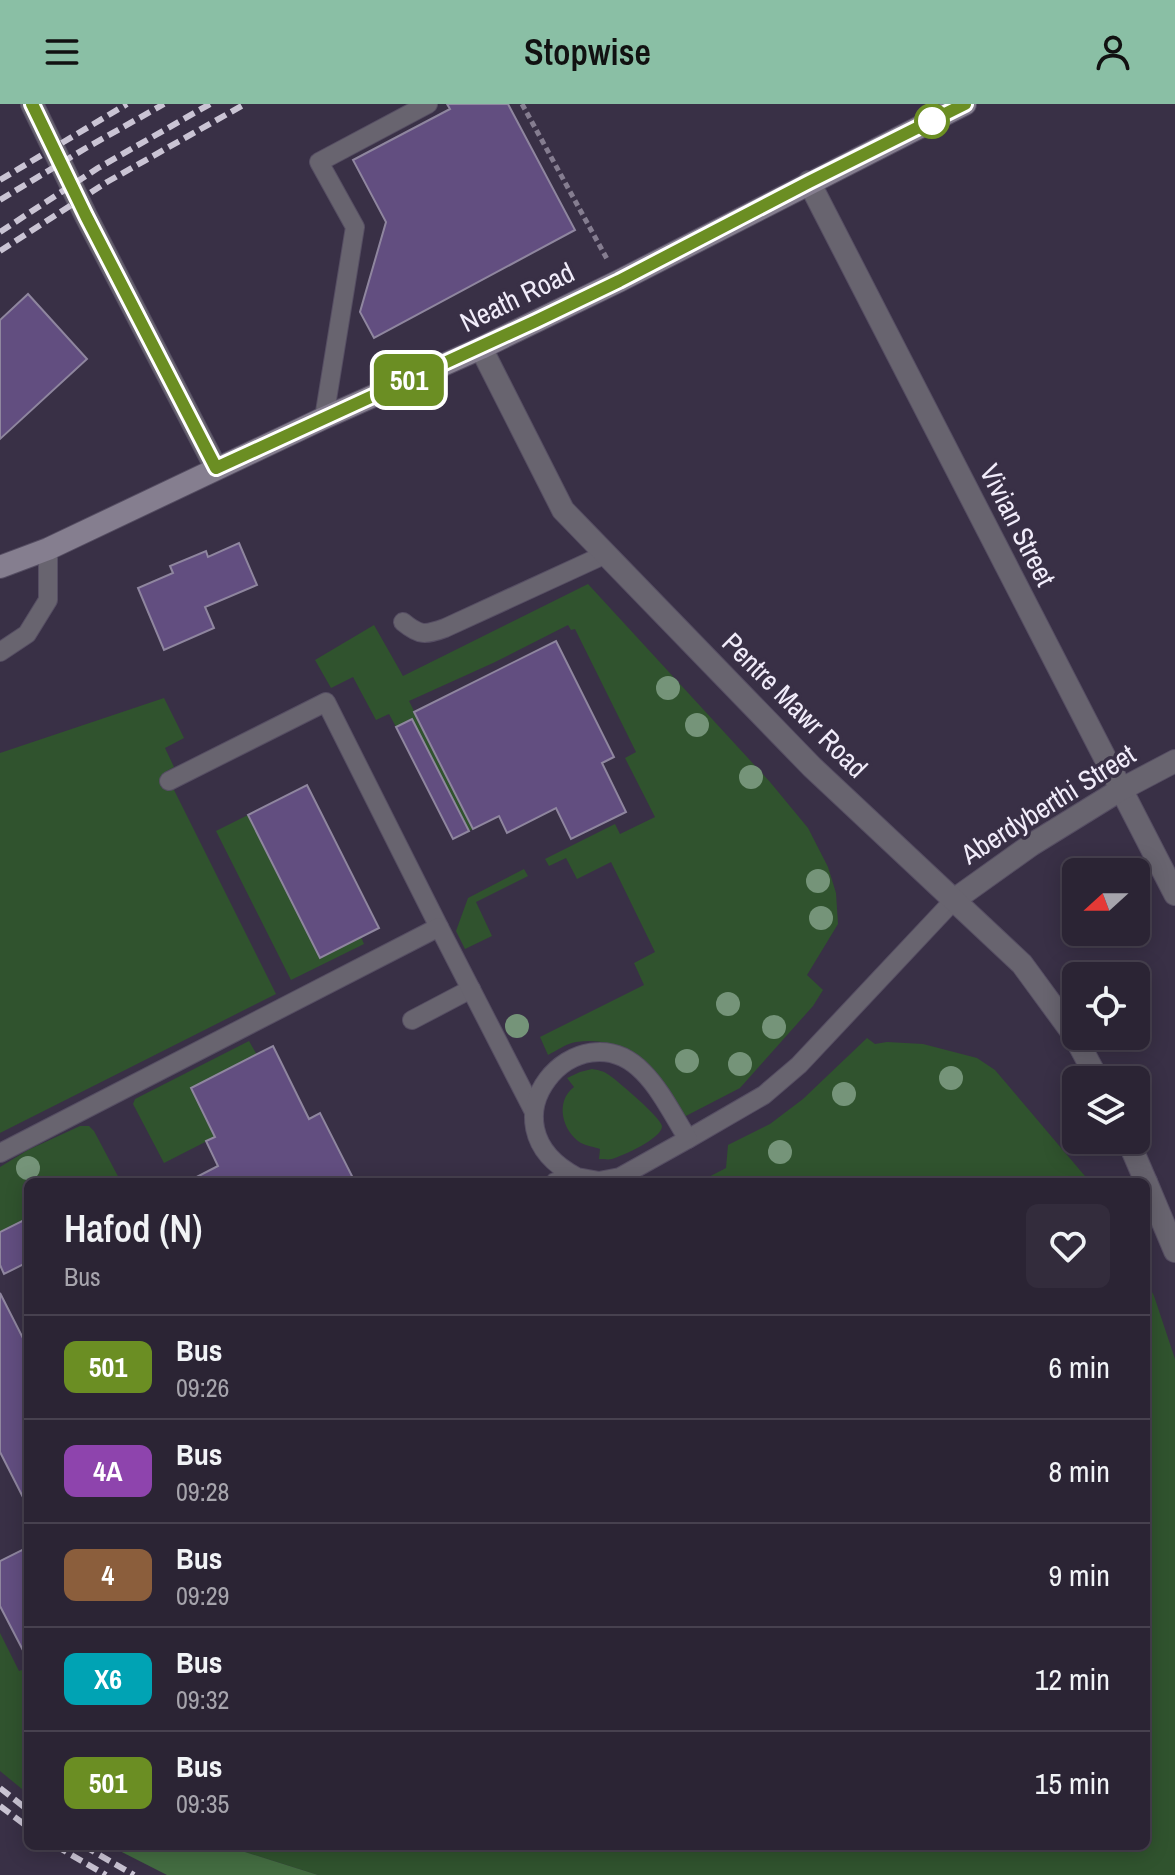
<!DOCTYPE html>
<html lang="en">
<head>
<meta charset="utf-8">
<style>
	body { margin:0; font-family:"Archivo Narrow",sans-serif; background:#332c3c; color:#f1f3f6; height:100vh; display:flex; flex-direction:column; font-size:30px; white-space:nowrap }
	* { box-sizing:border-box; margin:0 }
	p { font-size:26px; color:#a6a4ac }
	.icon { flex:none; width:44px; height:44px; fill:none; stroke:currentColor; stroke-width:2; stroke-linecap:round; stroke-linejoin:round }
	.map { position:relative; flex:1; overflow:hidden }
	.drawer { position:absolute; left:24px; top:1074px; width:1126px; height:672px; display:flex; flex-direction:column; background:#2b2434; border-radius:12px; box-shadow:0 4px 20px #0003,0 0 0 2px #47414f }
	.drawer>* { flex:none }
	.badge { padding:0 16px; border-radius:12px; font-size:28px; line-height:52px }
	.needle { width:52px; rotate:249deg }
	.tools { position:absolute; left:1062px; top:754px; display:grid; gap:16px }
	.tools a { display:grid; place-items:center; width:88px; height:88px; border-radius:12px; background:#2b2434; box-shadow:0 4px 20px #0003,0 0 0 2px #47414f; font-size:40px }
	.map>.badge { position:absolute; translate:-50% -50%; box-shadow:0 0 0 4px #fff }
	.round { display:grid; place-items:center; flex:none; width:84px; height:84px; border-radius:12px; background:#332c3c }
	.summary { display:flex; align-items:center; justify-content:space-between; height:136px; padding:0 40px }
	h1 { font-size:38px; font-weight:600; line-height:60px }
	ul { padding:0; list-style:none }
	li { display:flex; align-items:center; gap:24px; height:104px; padding:0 40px; border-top:2px solid #47414f }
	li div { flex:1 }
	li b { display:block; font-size:30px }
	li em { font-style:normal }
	li .badge { min-width:88px; font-weight:700; text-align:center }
	header { display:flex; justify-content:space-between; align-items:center; height:104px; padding:0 40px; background:#8abfa5; color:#111; font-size:36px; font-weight:600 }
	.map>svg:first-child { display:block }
</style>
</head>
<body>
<header><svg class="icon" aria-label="menu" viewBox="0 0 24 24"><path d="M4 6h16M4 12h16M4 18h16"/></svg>Stopwise<svg class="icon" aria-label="person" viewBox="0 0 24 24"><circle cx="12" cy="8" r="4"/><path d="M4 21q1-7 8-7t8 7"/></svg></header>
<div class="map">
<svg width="1175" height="1771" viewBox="0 0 1175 1771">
	<rect width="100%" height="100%" fill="#393046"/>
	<g fill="#30532e">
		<path d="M588 480 770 678 808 724 828 763 836 789 838 820 807 871 823 886 813 902 740 984 682 1014C654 973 634 930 576 938 567 939 556 947 548 951L540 933 644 881 634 859 655 848 611 758 577 775 566 754 549 762 545 755 615 720 620 730 655 713 625 654 636 648 575 525 571 526 568 521 493 559 409 597 473 725 469 727 412 615 396 623 389 610 376 616 353 573 331 584 315 556 374 521 403 572Z"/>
		<path d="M164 594 184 634 165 644 174 663 165 668 276 890 0 1029V649Z"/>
		<path d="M248 711 320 854 361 833 364 840 291 876 216 727Z"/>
		<path d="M524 765 528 772 476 798 492 832 465 845 456 827 468 794Z"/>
		<path d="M867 934 875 940 887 938 923 940 977 954 995 966 1090 1078H699L726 1064 728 1041 770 1020 803 995Z"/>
		<path d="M249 937 257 951 191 984 215 1033 164 1059 133 1000 135 995Z"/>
		<path d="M592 965C598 966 604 967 609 971 618 977 661 1014 662 1022 663 1034 622 1052 612 1055 608 1056 604 1055 599 1055L600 1045C595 1043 587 1042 581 1039 563 1028 554 998 574 983L567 974 580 968Z"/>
		<path d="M80 1022H89L94 1027 121 1078H28V1114L0 1128V1063L28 1046Z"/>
		<path d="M1146 1176 1154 1192 1175 1255V1771H318L226 1742H1146Z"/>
		<path d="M0 1529 19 1567 28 1564V1690L0 1667Z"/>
	</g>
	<path fill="#436c41" d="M110 1742H226L318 1771H167Z"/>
	<g fill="#624e80" stroke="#8f869f" stroke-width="2">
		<path d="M447 0H508L575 126 374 234 360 208 386 118 353 56 450 5Z"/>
		<path d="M28 190 87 255 0 335V216Z"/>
		<path d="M239 439 257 481 205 503 214 524 164 546 138 484 173 469 170 462 206 447 208 453Z"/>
		<path d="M556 537 614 653 602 659 626 708 571 735 556 704 507 729 499 712 473 725 414 608Z"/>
		<path d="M412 615 469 727 453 735 396 623Z"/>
		<path d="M307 681 379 824 320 854 248 711Z"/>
		<path d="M273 942 309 1015 320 1009 355 1078H187L218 1062 206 1037 215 1033 191 984Z"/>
		<path d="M28 1114V1158L4 1170 0 1161V1128Z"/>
		<path d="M0 1189 28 1244V1403L0 1348Z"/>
		<path d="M28 1443V1556L0 1502V1457Z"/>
	</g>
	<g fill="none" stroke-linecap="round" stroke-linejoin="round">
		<g stroke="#564e63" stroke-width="20">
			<g id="service">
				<path d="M324 314 355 123 319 58 428 0"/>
				<path d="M403 518C420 532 425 531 445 524L606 450"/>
				<path d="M0 548 27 530 48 496V445"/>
				<path d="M169 677 326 598 439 823"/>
				<path d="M412 916 471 885"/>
				<path d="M688 1035 764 991 799 961 954 796"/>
				<path d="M0 1049 439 823 534 1008"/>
				<path d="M555 1078 577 1073 599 1077 620 1073 688 1035C674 1013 661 986 643 968 578 901 475 1020 577 1073"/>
			</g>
		</g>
		<g stroke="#564e63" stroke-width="24">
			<g id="minor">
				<path d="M32 0 86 112 216 364"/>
				<path d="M809 78 1175 790"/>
				<path d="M954 796 1031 741 1120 686 1175 657"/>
			</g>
		</g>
		<g stroke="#564e63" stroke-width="24">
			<g id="tertiary">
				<path d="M481 244 563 406 812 663 1022 860 1074 931 1098 976"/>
				<path d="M1128 1036 1146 1078"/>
				<path d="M1146 1078 1175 1147"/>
			</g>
		</g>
		<g stroke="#564e63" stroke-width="24">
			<path id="secondary" d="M0 463 48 445 324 314 481 244 619 177 965 0"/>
		</g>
		<path stroke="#857d90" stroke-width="5" stroke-dasharray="6 4" stroke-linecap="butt" d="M522 0 607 155"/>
		<use href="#service" stroke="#68646f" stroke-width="18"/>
		<use href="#minor" stroke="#68646f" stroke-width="22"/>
		<use href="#tertiary" stroke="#68646f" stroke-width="22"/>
		<use href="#secondary" stroke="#857e8f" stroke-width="22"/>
		<g stroke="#cac4d4" stroke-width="6" stroke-dasharray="12 6" stroke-linecap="butt">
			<path d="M0 76 127 0"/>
			<path d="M0 96 86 44 164 0"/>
			<path d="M0 128 98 64 210 0"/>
			<path d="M0 147 107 78 245 0"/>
			<path d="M0 1684 28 1706"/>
			<path d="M0 1702 28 1723"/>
			<path d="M56 1742 106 1771"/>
			<path d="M84 1742 134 1771"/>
		</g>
	</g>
	<g fill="#759479">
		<circle cx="668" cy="584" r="12"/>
		<circle cx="697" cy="621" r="12"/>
		<circle cx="751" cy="673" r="12"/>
		<circle cx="818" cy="777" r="12"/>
		<circle cx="821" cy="814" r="12"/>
		<circle cx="728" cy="900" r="12"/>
		<circle cx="517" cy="922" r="12"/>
		<circle cx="774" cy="923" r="12"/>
		<circle cx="687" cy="957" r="12"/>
		<circle cx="740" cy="960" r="12"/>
		<circle cx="951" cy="974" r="12"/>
		<circle cx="844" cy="990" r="12"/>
		<circle cx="780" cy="1048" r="12"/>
		<circle cx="28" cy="1064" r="12"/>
	</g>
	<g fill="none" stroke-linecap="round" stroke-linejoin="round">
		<g stroke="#fff" stroke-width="18">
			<path id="line" d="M32 0 86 112 216 364 536 217 619 177 809 78 965 0"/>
		</g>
		<use href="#line" stroke="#6b8e23" stroke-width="12"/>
	</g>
	<circle fill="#fff" stroke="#6b8e23" stroke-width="4" cx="932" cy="17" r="16"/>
	<g text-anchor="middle" stroke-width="7" stroke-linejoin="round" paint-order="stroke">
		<g font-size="28" fill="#f1ecfa" stroke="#393046">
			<text transform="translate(517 193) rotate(-26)" y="10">Neath Road</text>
			<text transform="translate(1018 421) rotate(63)" y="10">Vivian Street</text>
			<text transform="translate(795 601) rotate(45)" y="10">Pentre Mawr Road</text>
			<text transform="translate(1048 700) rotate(-32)" y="10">Aberdyberthi Street</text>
		</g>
	</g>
</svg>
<div class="tools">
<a><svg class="needle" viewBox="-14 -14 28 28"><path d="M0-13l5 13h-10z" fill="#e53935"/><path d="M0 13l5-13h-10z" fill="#a6a4ac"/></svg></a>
<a><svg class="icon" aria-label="locate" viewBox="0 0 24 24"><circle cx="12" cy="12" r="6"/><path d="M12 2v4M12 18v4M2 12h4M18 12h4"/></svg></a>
<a><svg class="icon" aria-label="layers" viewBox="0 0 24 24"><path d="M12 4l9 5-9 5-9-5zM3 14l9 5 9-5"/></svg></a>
</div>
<b class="badge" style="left:409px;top:276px;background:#6b8e23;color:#fff">501</b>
<section class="drawer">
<div class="summary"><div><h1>Hafod (N)</h1><p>Bus</p></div><a class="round"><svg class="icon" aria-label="heart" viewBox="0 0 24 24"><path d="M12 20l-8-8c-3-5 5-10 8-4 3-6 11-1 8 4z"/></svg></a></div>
<ul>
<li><span class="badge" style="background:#6b8e23;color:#fff">501</span><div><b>Bus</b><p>09:26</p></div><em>6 min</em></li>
<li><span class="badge" style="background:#8e44ad;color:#fff">4A</span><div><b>Bus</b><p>09:28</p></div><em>8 min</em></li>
<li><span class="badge" style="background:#8b5e3c;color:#fff">4</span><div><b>Bus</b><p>09:29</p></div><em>9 min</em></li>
<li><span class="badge" style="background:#00a3b4;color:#fff">X6</span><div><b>Bus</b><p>09:32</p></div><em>12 min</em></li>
<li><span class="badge" style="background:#6b8e23;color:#fff">501</span><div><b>Bus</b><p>09:35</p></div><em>15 min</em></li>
</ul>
</section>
</div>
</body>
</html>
